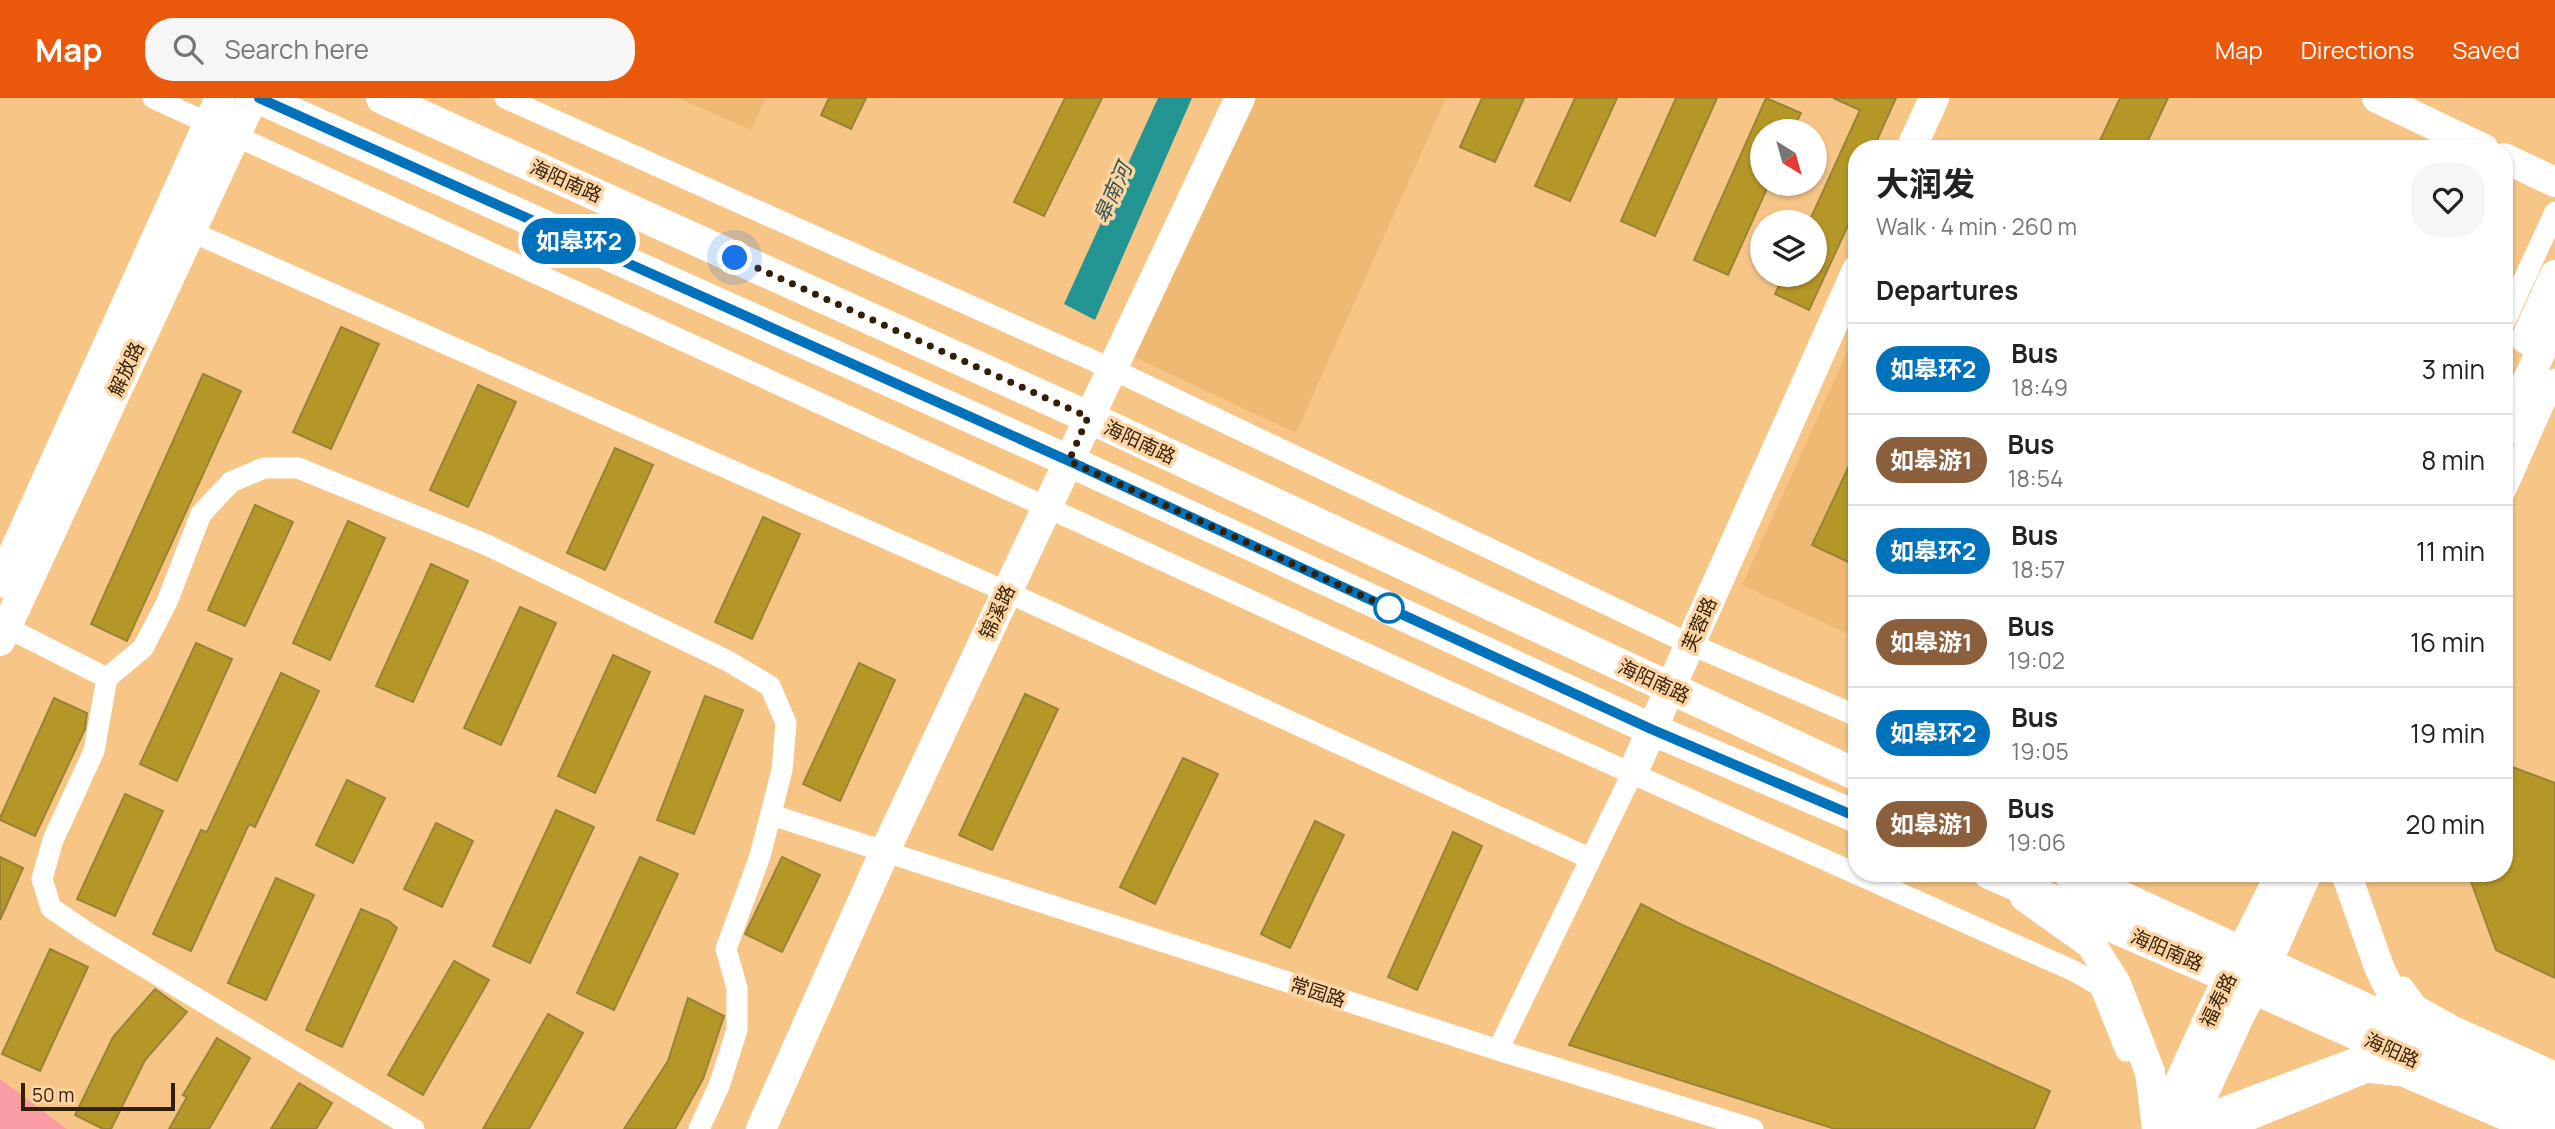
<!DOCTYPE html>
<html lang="en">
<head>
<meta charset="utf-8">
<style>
	body { margin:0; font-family:Manrope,"Noto Sans SC",sans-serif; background:#f6f6f6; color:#222; height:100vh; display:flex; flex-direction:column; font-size:26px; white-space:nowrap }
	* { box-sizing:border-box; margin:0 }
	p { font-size:23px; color:#767676 }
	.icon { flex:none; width:38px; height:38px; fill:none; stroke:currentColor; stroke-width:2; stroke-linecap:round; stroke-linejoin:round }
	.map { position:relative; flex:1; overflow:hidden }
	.sheet { position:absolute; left:1848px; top:42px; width:665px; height:742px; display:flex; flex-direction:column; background:#fff; border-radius:28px; box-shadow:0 2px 5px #0004 }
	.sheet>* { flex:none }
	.badge { padding:0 14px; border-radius:23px; font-size:24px; line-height:46px }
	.needle { width:46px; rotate:143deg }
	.controls { position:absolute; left:1750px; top:21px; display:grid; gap:14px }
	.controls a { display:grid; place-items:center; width:77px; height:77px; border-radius:50%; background:#fff; box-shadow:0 2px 5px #0004; font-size:35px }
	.scale { position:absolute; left:21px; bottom:18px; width:154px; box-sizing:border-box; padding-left:7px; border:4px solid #321f05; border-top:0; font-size:19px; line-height:24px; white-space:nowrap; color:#321f05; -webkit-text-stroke:5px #fdd5a4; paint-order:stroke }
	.you { position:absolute; width:35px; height:35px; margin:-18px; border:5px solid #fff; border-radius:50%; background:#1a73e8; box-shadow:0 0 0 10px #1a73e833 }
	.map>.badge { position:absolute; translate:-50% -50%; box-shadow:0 0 0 4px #fff }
	h2 { padding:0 28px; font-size:26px; line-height:63px }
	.round { display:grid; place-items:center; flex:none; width:74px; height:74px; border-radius:28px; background:#f6f6f6 }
	.head { display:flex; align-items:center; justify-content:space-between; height:119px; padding:0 28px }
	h1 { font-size:33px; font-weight:700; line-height:52px }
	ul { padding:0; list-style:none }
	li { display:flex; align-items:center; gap:21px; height:91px; padding:0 28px; border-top:2px solid #e0e0e0 }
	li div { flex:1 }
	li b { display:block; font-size:26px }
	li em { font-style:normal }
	li .badge { min-width:77px; font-weight:700; text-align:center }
	header { display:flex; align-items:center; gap:42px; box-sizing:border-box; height:98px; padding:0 35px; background:#ea580c; color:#fff }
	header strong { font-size:33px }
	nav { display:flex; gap:38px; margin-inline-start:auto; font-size:24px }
	.search { width:490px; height:63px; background:#f6f6f6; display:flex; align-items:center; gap:18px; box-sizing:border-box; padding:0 24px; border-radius:28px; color:#767676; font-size:26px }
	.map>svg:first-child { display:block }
</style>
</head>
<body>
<header>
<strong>Map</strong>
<div class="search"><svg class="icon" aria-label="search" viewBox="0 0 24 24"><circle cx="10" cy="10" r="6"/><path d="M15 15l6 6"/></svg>Search here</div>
<nav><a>Map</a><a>Directions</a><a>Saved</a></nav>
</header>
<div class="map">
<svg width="2555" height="1031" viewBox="0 0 2555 1031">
	<rect width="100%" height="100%" fill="#f7c687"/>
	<g fill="#eeb973">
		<path d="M678 0H766L751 32Z"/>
		<path d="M1257 0H1446L1296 335 1134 259Z"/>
		<path d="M1857 232V540L1742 487Z"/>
	</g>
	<path fill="#fa9ca6" d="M0 981 67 1031H0Z"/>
	<path fill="#229593" d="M1158 0H1192L1095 222 1064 206Z"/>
	<g fill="#b59727" stroke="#988339" stroke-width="2">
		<path d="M829 0H866L851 31 821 17Z"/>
		<path d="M1065 0H1102L1044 118 1014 104Z"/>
		<path d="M1482 0H1524L1495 64 1460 49Z"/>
		<path d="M1575 0H1617L1570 103 1535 88Z"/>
		<path d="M1676 0H1717L1655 138 1621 123Z"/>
		<path d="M1766 0 1801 15 1792 33H1762V86H1769L1728 177 1694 162Z"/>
		<path d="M1833 0H1896L1873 51H1857V108L1809 212 1775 196 1784 177H1815V124H1809L1860 12Z"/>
		<path d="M2120 0H2168L2144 51H2096Z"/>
		<path d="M341 229 379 246 331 351 293 334Z"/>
		<path d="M203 276 241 293 127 543 91 526Z"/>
		<path d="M478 287 516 304 468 409 430 392Z"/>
		<path d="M615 350 653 367 605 472 567 455Z"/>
		<path d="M1857 351V468L1812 447Z"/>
		<path d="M255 407 293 424 245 528 208 512Z"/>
		<path d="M763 419 800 436 752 541 715 524Z"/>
		<path d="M348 423 385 440 330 562 293 545Z"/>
		<path d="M431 466 468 483 413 604 376 588Z"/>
		<path d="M520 509 556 525 501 647 464 630Z"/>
		<path d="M196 545 232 561 177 683 140 666Z"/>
		<path d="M613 557 650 574 595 695 558 678Z"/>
		<path d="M859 565 895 582 840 703 803 686Z"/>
		<path d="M281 575 319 593 255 729 249 726 191 853 153 836 201 732 207 734Z"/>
		<path d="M1025 596 1058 611 992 752 959 737Z"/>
		<path d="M705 598 743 612 694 736 657 722Z"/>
		<path d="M54 600 87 615 85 631 35 738 0 722V720Z"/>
		<path d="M1183 660 1218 676 1155 806 1120 789Z"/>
		<path d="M2504 666 2555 685V880L2496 852 2468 775H2504Z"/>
		<path d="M347 682 385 700 353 765 316 747Z"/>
		<path d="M125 696 163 713 115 818 77 801Z"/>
		<path d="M556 712 594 729 530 865 493 848Z"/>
		<path d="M1315 723 1344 737 1290 850 1261 836Z"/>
		<path d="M436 725 473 743 442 809 404 791Z"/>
		<path d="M1453 734 1482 748 1417 892 1388 879Z"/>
		<path d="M0 759 23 770 0 822Z"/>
		<path d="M640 759 678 776 614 912 577 895Z"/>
		<path d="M782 759 820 777 782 854 745 836Z"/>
		<path d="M276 780 314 797 266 902 228 885Z"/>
		<path d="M1641 806 1680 826 2050 993 2034 1031H1835L1569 947Z"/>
		<path d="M361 811 389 823 397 830 342 949 306 932Z"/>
		<path d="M50 851 88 869 40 973 2 956Z"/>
		<path d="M454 863 489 882 423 997 388 977Z"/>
		<path d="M155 891 187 914 145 962 111 1031H103L75 1017 113 939Z"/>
		<path d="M688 900 724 918 703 981 675 1031H624L668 963Z"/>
		<path d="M548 916 583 935 529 1031H483Z"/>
		<path d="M217 940 250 960 209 1031H169L187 999 183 997Z"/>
		<path d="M299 985 332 1005 316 1031H271Z"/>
	</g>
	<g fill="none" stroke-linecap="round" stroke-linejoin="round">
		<g stroke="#fff" stroke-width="21">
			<path d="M153 0 1472 604 2074 873 2100 888 2126 953"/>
			<path d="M505 0 1112 271 1690 546 1857 618"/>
			<path d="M190 133 1007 494 1589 760"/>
			<path d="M2504 225 2555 114"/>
			<path d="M2504 396 2555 281"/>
			<path d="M0 526 107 580"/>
			<path d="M772 717 1498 952 1753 1031"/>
			<path d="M2403 889 2417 908 2453 928 2555 974"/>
			<path d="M1498 952 1632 676"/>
			<path d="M414 1031 88 835 51 810 42 781 53 742 94 653 107 580 143 550 167 504 201 416 231 384 264 370H298L487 447 728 563 770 588 786 625 782 672 760 758 726 851 737 890V932L719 988 699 1031"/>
			<path d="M2233 1031 2242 1025 2367 974 2403 978 2526 1031"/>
		</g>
		<g stroke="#fff" stroke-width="30">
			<path d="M2377 0 2484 51"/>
			<path d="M1911 51 1934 0"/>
			<path d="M2504 60 2555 84"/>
			<path d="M2526 241 2555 177"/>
			<path d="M2504 335 2555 222"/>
			<path d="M0 485 220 0"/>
			<path d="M0 543 253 0"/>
			<path d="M1632 676 1857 172"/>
			<path d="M2346 775 2379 869 2397 906 2422 937"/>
			<path d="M2025 799 2091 846 2116 886 2150 974 2157 1031"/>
			<path d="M761 1031 885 753 1240 0"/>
			<path d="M2158 1031 2214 909 2281 775"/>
			<path d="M2187 1031 2240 917 2266 867 2307 775"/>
			<path d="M2199 1031 2219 1016 2363 962 2412 961"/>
		</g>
		<g stroke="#fff" stroke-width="32">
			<path d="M259 0 1069 363 1651 631 1857 719"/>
			<path d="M382 0 1088 319 1857 677"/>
			<path d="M1989 775 2229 879 2555 1025"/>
			<path d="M2069 775 2555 998"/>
		</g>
	</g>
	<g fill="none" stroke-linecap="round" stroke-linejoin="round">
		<g stroke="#fff" stroke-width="16">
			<path id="line" d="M259 0 1069 363 1651 631 1857 719"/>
		</g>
		<use href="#line" stroke="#0072bc" stroke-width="10"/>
		<path stroke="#321f05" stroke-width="7" stroke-dasharray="0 12.6" d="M735 160 1088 319 1069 363 1389 510"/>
	</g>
	<circle fill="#fff" stroke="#0072bc" stroke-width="3.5" cx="1389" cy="510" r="14"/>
	<g text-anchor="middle" stroke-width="7" stroke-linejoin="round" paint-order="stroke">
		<g font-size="19" fill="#321f05" stroke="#fdd5a4">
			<text transform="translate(566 83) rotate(24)" y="7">海阳南路</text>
			<text transform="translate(126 271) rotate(-65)" y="7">解放路</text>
			<text transform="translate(1140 344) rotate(25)" y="7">海阳南路</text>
			<text transform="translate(997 514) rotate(-65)" y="7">锦溪路</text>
			<text transform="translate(1699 526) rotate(-66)" y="7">芙蓉路</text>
			<text transform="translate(1654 583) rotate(25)" y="7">海阳南路</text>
			<text transform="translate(2167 852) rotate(23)" y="7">海阳南路</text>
			<text transform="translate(1318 894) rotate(18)" y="7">常园路</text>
			<text transform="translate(2218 902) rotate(-64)" y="7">福寿路</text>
			<text transform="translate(2392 952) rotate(24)" y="7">海阳路</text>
		</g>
		<g font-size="21" font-style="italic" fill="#345453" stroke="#fdd5a4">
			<text transform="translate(1113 95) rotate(-66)" y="7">皋南河</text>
		</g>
	</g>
</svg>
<div class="controls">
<a><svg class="needle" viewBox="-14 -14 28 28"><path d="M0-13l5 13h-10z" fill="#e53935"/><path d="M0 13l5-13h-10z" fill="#767676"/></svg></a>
<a><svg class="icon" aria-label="layers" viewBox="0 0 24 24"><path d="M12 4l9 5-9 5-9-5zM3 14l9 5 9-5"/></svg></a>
</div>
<div class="scale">50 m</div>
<div class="you" style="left:735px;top:160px"></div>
<b class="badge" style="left:579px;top:143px;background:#0072bc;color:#fff">如皋环2</b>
<section class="sheet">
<div class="head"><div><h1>大润发</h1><p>Walk · 4 min · 260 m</p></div><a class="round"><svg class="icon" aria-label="heart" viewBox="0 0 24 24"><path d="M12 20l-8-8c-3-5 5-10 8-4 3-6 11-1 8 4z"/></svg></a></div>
<h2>Departures</h2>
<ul>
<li><span class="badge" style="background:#0072bc;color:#fff">如皋环2</span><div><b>Bus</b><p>18:49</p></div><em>3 min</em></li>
<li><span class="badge" style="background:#8b5e3c;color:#fff">如皋游1</span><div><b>Bus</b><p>18:54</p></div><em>8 min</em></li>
<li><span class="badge" style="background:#0072bc;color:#fff">如皋环2</span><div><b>Bus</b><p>18:57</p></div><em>11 min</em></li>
<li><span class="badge" style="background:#8b5e3c;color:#fff">如皋游1</span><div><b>Bus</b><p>19:02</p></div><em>16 min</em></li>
<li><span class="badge" style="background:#0072bc;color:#fff">如皋环2</span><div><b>Bus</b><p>19:05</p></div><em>19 min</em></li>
<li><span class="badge" style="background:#8b5e3c;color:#fff">如皋游1</span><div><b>Bus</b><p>19:06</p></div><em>20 min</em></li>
</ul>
</section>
</div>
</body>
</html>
